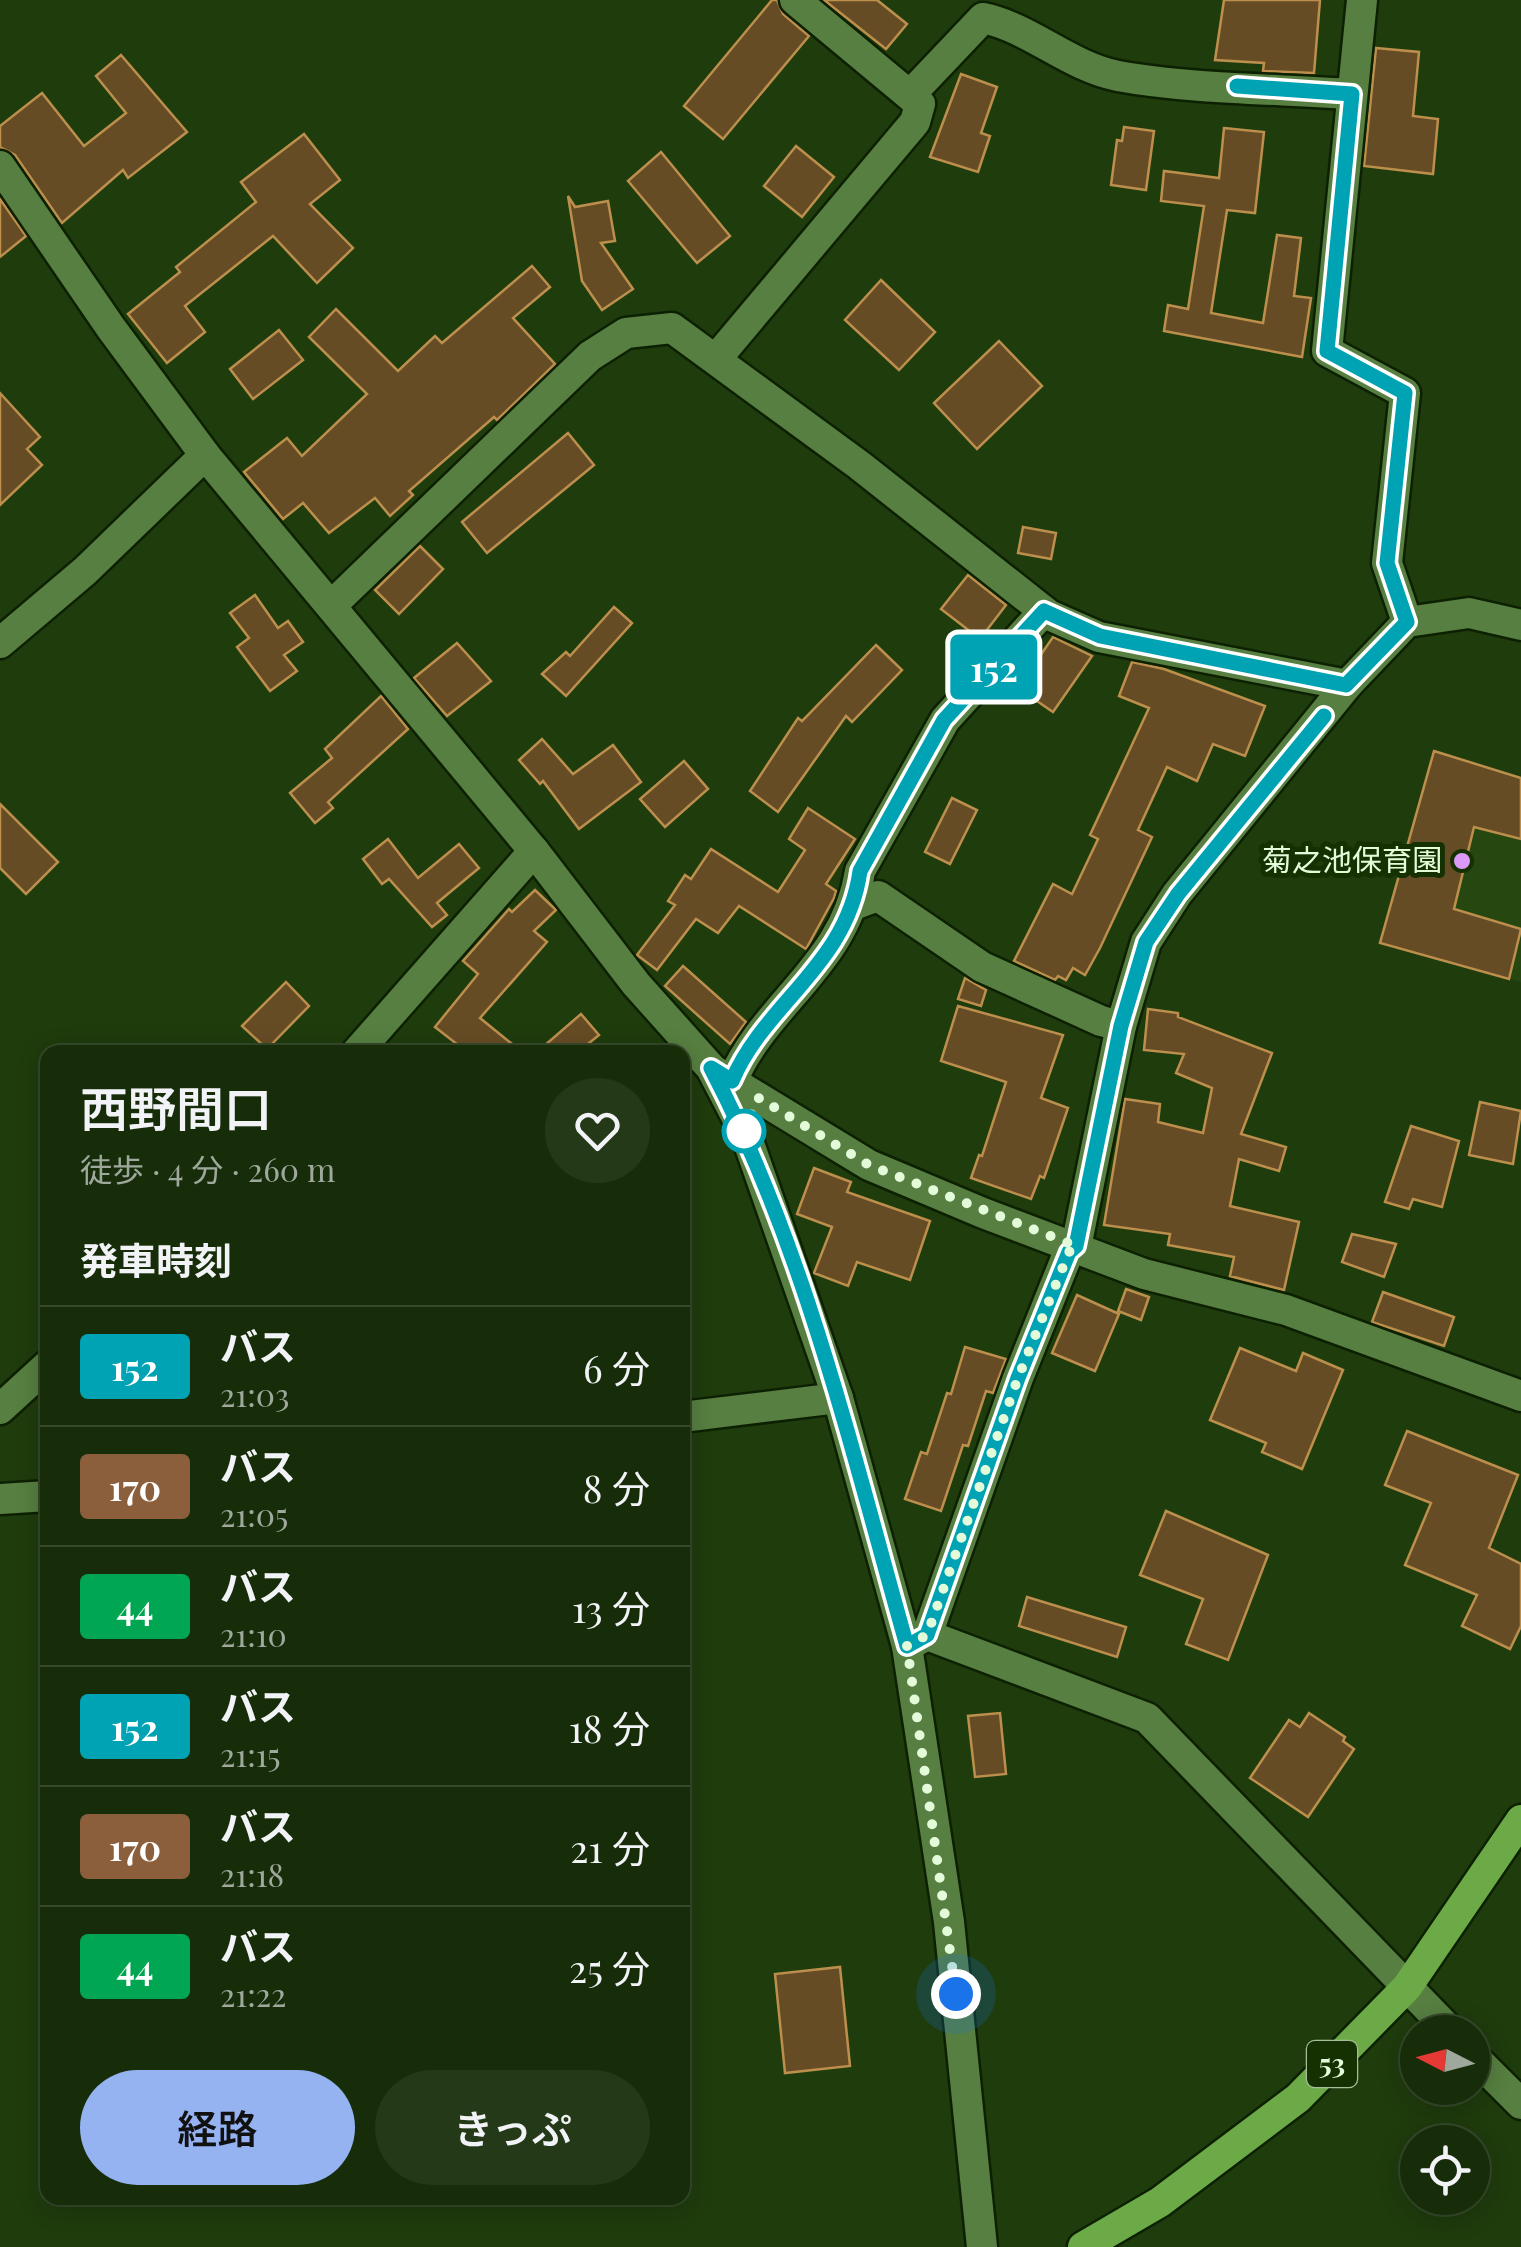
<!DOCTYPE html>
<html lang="ja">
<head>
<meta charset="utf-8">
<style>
	body { margin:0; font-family:"Playfair Display","Noto Sans JP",serif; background:#243918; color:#f1f3f6; height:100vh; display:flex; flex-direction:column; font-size:38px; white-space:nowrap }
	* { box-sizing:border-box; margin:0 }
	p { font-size:32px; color:#9ea89c }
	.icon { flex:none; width:55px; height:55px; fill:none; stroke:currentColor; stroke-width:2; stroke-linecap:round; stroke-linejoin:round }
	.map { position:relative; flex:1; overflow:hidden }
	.details { position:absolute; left:40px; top:1045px; width:650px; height:1160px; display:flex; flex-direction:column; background:#172d0a; border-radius:20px; box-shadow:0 5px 25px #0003,0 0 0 2px #36492b }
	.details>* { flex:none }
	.badge { padding:0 20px; border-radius:8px; font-size:35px; line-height:65px }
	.needle { width:65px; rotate:276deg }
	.buttons { position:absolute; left:1400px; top:2015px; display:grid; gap:20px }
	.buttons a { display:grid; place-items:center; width:90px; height:90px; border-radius:50%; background:#172d0a; box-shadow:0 5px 25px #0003,0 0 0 2px #36492b; font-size:50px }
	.you { position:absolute; width:50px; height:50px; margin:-25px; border:8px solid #fff; border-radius:50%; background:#1a73e8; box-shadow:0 0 0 15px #1a73e833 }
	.map>.badge { position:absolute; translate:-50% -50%; box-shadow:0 0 0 5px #fff }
	h2 { padding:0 40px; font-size:38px; line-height:90px }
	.round { display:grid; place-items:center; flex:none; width:105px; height:105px; border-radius:52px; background:#243918 }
	.summary { display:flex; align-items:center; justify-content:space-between; height:170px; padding:0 40px }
	h1 { font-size:48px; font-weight:600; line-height:75px }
	.button { display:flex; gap:20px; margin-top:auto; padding:20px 40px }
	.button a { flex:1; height:115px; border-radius:60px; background:#95b2f1; color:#111; font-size:40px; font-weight:600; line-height:115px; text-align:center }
	.button a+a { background:#243918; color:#f1f3f6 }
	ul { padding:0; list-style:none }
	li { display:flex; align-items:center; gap:30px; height:120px; padding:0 40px; border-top:2px solid #36492b }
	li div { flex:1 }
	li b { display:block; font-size:38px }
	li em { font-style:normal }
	li .badge { min-width:110px; font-weight:700; text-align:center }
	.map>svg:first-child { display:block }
</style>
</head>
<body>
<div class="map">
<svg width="1521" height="2247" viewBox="0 0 1521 2247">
	<rect width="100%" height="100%" fill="#1f3c0d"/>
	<path fill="#274711" d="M1434 751 1521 778V982L1380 943Z"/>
	<g fill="#664c25" stroke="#bd8f4d" stroke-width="2.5">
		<path d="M772 0H777L783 14 809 36 723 139 684 106Z"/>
		<path d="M824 0H877L907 24 886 49Z"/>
		<path d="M1224 0H1320L1314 73 1263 71 1264 63 1215 60Z"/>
		<path d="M1376 48 1419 52 1413 116 1438 119 1433 174 1364 166Z"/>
		<path d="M121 55 187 132 128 178 123 170 62 223 15 155 0 147V126L42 93 84 146 126 113 96 76Z"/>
		<path d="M961 74 997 87 981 133 990 136 978 172 930 157Z"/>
		<path d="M1124 127 1154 131 1146 190 1111 185 1117 140 1122 141Z"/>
		<path d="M1224 128 1264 132 1255 213 1227 210 1211 313 1263 323 1277 235 1301 238 1294 296 1311 298 1302 357 1164 331 1168 305 1188 309 1204 206 1161 201 1164 171 1219 178Z"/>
		<path d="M304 134 340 180 310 204 353 248 317 283 273 236 185 306 205 332 167 363 128 314 180 272 176 267 256 202 241 182Z"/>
		<path d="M796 146 834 177 802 217 764 186Z"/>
		<path d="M661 152 730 236 697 263 628 181Z"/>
		<path d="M568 196 575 207 608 201 615 241 601 243 633 289 602 310 582 281Z"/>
		<path d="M0 199 26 236 0 257Z"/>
		<path d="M532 266 550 287 513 318 555 364 497 420 494 417 409 491 413 495 390 516 375 498 329 533 303 503 283 519 244 472 287 438 302 456 367 394 309 337 336 309 398 371 435 336 442 343Z"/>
		<path d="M881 280 935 332 899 370 845 320Z"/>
		<path d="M279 330 303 360 253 399 230 369Z"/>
		<path d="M999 341 1042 386 977 449 934 403Z"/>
		<path d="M0 393 40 437 27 449 42 465 0 505Z"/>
		<path d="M568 433 594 465 487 553 462 522Z"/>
		<path d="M1023 527 1056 533 1051 559 1018 553Z"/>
		<path d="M420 546 443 569 399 614 375 590Z"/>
		<path d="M968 575 1006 605 980 639 941 609Z"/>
		<path d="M255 595 278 628 288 621 303 642 284 655 297 671 270 691 237 647 249 638 230 613Z"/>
		<path d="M614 607 632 623 566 696 542 674 566 652 570 656Z"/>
		<path d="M1053 637 1092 656 1053 712 1018 688Z"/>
		<path d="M457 643 491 681 447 716 414 678Z"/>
		<path d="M876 645 902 670 852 722 846 716 778 812 750 791 798 718 802 721Z"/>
		<path d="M1132 662 1164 669 1265 706 1245 756 1213 744 1197 781 1167 767 1138 830 1152 837 1100 948 1085 975 1073 968 1066 980 1058 976 1055 980 1014 961 1053 884 1072 894 1098 839 1090 835 1149 708 1119 696Z"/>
		<path d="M381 696 408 729 328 802 333 808 315 823 290 793 332 758 325 749Z"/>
		<path d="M542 739 573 774 613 745 641 782 579 829 543 781 540 784 519 760Z"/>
		<path d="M1434 751 1521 778V839L1474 827 1454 909 1521 929 1509 979 1380 943Z"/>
		<path d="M684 761 708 789 665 827 640 799Z"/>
		<path d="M952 798 977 810 950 864 925 852Z"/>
		<path d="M0 804 58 862 26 894 0 868Z"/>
		<path d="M808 808 855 839 826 884 836 891 834 898 806 949 739 906 718 933 696 919 657 970 637 955 675 905 668 901 685 875 691 879 711 849 778 892 805 850 789 839Z"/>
		<path d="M388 839 418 878 459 844 479 868 437 903 447 915 432 927 389 879 382 884 363 859Z"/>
		<path d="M535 890 556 910 534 931 547 942 480 1018 522 1052H467L435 1027 478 974 463 961 509 909 512 912Z"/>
		<path d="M683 966 746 1022 730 1044 665 986Z"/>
		<path d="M965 978 986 990 981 1006 958 999Z"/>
		<path d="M286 982 309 1006 267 1049 242 1026Z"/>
		<path d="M958 1006 1063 1035 1041 1098 1068 1108 1044 1178 1040 1176 1031 1199 971 1178 979 1155 982 1156 1006 1082 941 1061Z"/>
		<path d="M1148 1009 1178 1013V1017L1272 1053 1241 1134 1286 1147 1279 1171 1239 1159 1230 1206 1299 1222 1284 1290 1230 1276 1234 1257 1168 1245 1170 1234 1104 1225 1125 1099 1160 1104 1158 1122 1203 1133 1212 1088 1176 1073 1184 1054 1144 1050Z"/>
		<path d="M581 1014 599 1035 578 1052H537Z"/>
		<path d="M1480 1102 1521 1111 1513 1164 1469 1155Z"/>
		<path d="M1411 1126 1459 1141 1442 1207 1413 1199 1409 1209 1385 1202Z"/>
		<path d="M814 1168 851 1182 847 1192 930 1221 910 1280 857 1262 848 1286 814 1273 832 1227 797 1214Z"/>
		<path d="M1352 1234 1396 1244 1384 1277 1342 1262Z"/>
		<path d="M1126 1289 1149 1297 1141 1320 1118 1311Z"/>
		<path d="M1383 1292 1454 1317 1444 1346 1372 1322Z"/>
		<path d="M1077 1295 1119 1314 1095 1371 1052 1353Z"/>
		<path d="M965 1347 1006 1359 993 1393 986 1391 968 1446 963 1445 941 1511 905 1499 921 1452 927 1454 947 1393 951 1394Z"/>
		<path d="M1240 1348 1296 1371 1303 1353 1343 1370 1302 1469 1262 1452 1266 1443 1210 1420Z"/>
		<path d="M1407 1431 1518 1475 1489 1548 1521 1564V1626L1510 1649 1462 1626 1477 1595 1405 1565 1431 1503 1385 1485Z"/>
		<path d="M1166 1511 1268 1555 1228 1660 1186 1644 1203 1599 1140 1575Z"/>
		<path d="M1027 1597 1126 1627 1117 1657 1019 1626Z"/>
		<path d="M1000 1713 1006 1774 975 1777 968 1716Z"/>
		<path d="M1309 1713 1345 1737 1343 1741 1354 1749 1308 1817 1250 1778 1289 1720 1300 1727Z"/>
		<path d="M840 1967 850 2066 785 2073 775 1974Z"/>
	</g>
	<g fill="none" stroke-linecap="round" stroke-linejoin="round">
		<g stroke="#0d2102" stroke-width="35">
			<g id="minor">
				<path d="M1362 0 1327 351 1405 393 1387 563 1407 622"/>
				<path d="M910 95 983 18C1031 28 1068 66 1118 76 1188 89 1279 89 1351 94"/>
				<path d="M0 166 111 328 205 455 534 851 636 984 711 1068 746 1135 838 1398 907 1646 949 1922 982 2247"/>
				<path d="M716 359 915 122 920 104 795 0"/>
				<path d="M332 605 590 356 626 333 672 328 859 465 1049 615 1099 637 1347 685"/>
				<path d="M0 643 85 571 205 455"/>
				<path d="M851 906 878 896 982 967 1101 1021 1121 1026"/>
				<path d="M357 1052 534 851"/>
				<path d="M713 1070 869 1165 983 1213 1144 1274 1286 1310 1521 1396"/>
				<path d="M732 1081C765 1003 846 965 860 871L945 720 1044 611"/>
				<path d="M0 1409 48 1365"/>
				<path d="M682 1417 838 1398"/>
				<path d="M0 1499 48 1496"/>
				<path d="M927 1635 1147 1718 1451 2032"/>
				<path d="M907 1646 927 1635 1018 1378 1069 1251 1076 1247 1121 1026 1146 942 1177 894 1347 685 1407 622 1469 613 1521 625"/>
				<path d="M1472 2055 1521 2104"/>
			</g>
		</g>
		<g stroke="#0d2102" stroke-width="35">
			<path id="major" d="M1083 2247 1160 2202 1298 2098 1407 1987 1521 1820"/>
		</g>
		<use href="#minor" stroke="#577f41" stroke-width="30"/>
		<use href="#major" stroke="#6caa47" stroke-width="30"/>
	</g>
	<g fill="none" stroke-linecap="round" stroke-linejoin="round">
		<g stroke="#fff" stroke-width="22">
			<path id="line" d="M1237 86 1352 94 1327 351 1405 393 1387 563 1407 622 1346 685 1100 636 1044 611 944 720 860 871C847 965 765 1003 732 1081L711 1068C805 1248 852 1452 907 1646L927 1635 1018 1378 1069 1252 1076 1246 1121 1026 1146 942 1178 894 1324 716"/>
		</g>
		<use href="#line" stroke="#00a3b4" stroke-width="15"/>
		<path stroke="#e4fbd9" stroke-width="10" stroke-dasharray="0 18" d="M744 1131 759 1098 869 1165 1076 1246 1069 1252 1018 1378 927 1635 907 1646 956 1994"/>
	</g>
	<circle fill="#da9af6" stroke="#153102" stroke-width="4" cx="1462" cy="861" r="10"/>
	<circle fill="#fff" stroke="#00a3b4" stroke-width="5" cx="744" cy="1131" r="20"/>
	<g text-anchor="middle" stroke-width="10" stroke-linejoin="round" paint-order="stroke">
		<rect fill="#153102" stroke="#a6be98" stroke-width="2.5" x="1307" y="2041" width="50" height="46" rx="8"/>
		<g font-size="28" font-weight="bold" fill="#e4fbd9">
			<text x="1332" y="2074">53</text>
		</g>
		<g font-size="30" fill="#e4fbd9" stroke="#153102" text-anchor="end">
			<text x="1442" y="871">菊之池保育園</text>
		</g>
	</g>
</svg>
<div class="buttons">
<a><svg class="needle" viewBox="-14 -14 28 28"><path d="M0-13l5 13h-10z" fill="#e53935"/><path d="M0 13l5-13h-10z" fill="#9ea89c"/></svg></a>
<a><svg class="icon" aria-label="locate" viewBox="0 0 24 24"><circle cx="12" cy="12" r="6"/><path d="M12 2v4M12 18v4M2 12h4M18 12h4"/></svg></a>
</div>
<div class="you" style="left:956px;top:1994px"></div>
<b class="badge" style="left:994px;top:667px;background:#00a3b4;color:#fff">152</b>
<section class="details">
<div class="summary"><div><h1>西野間口</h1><p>徒歩 · 4 分 · 260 m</p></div><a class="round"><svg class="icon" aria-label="heart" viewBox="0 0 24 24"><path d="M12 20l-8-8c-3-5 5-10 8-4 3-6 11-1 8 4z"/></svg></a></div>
<h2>発車時刻</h2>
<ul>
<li><span class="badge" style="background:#00a3b4;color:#fff">152</span><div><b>バス</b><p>21:03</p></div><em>6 分</em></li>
<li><span class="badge" style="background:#8b5e3c;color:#fff">170</span><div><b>バス</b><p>21:05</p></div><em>8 分</em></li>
<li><span class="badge" style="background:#00a651;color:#fff">44</span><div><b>バス</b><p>21:10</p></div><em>13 分</em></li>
<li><span class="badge" style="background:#00a3b4;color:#fff">152</span><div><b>バス</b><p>21:15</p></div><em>18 分</em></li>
<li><span class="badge" style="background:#8b5e3c;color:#fff">170</span><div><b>バス</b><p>21:18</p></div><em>21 分</em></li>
<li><span class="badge" style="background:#00a651;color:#fff">44</span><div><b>バス</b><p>21:22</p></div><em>25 分</em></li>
</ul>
<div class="button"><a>経路</a><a>きっぷ</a></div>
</section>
</div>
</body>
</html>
